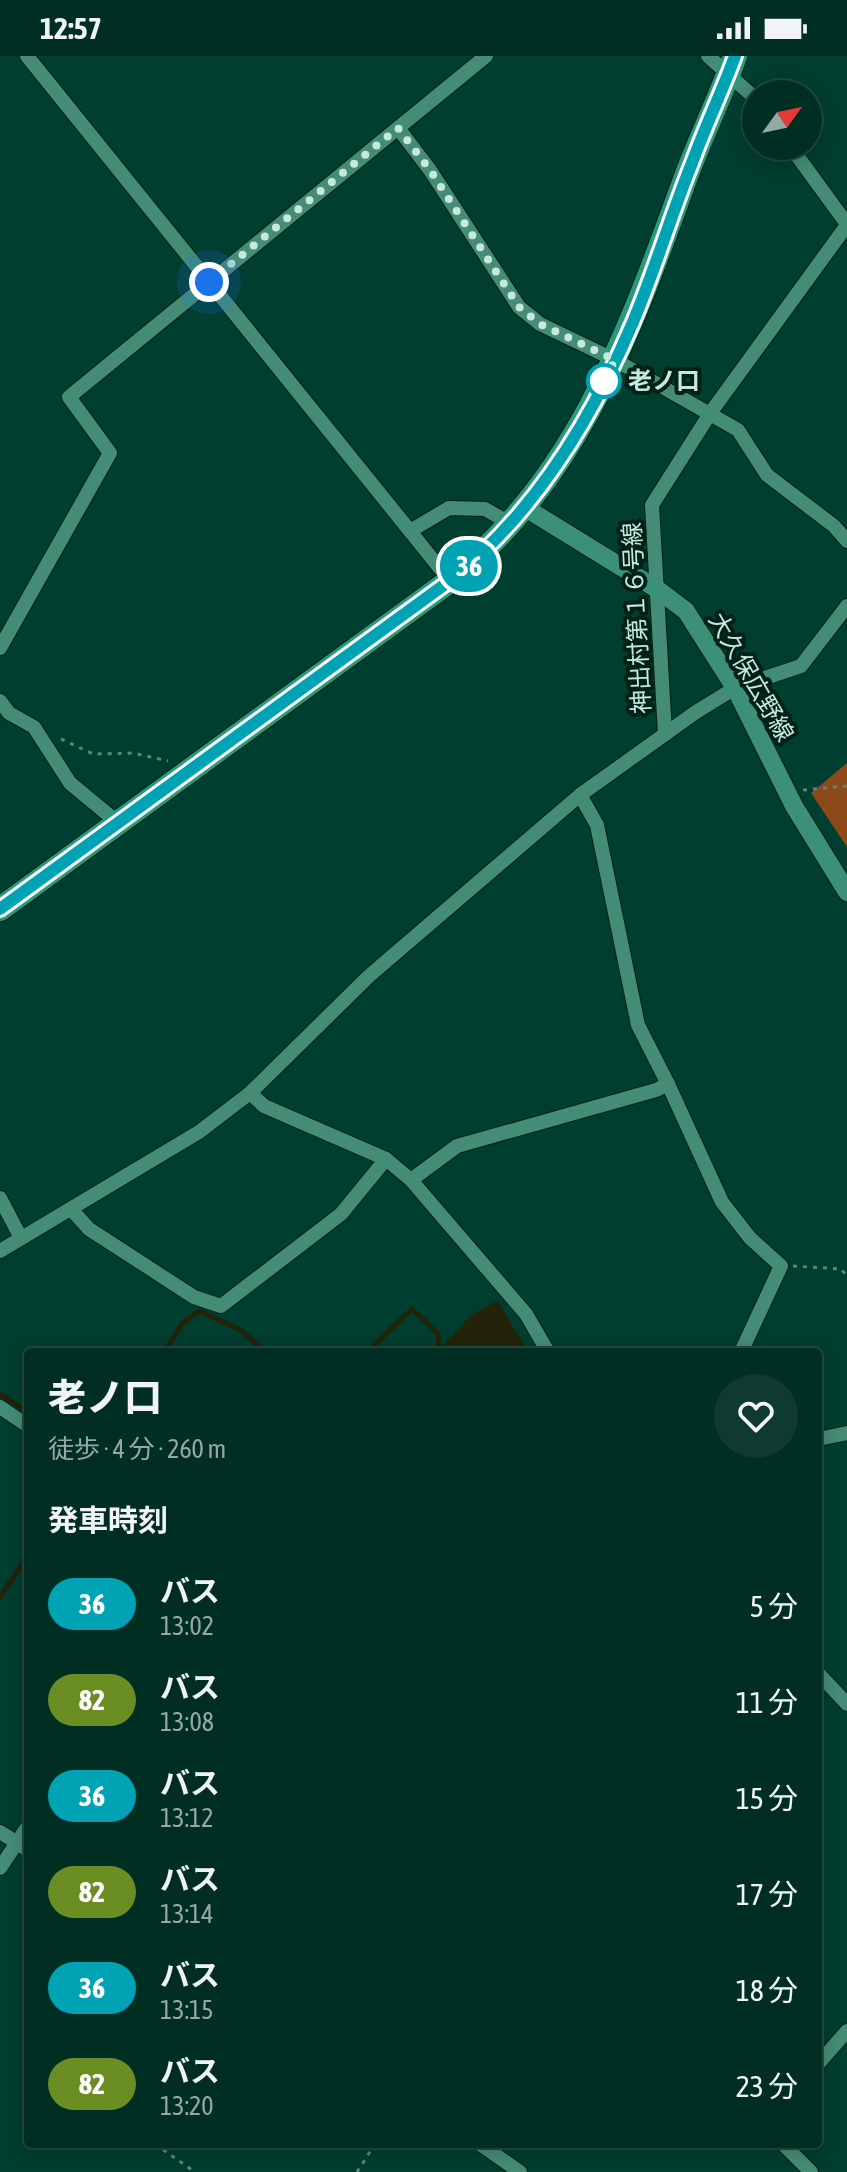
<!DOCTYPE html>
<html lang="ja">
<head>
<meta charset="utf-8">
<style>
	body { margin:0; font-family:"Asap Condensed","Noto Sans JP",sans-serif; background:#0e3a30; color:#f1f3f6; height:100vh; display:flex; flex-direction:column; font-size:30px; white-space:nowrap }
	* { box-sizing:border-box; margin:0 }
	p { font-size:26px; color:#95a8a6 }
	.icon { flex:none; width:44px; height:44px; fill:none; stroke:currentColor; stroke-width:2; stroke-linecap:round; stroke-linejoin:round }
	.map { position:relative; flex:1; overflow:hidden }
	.details { position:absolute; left:24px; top:1292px; width:798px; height:800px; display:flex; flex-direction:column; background:#002e23; border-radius:8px; box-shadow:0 4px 20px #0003,0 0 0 2px #224a41 }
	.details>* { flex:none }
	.badge { padding:0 16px; border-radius:26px; font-size:28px; line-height:52px }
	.needle { width:52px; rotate:57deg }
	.controls { position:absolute; left:742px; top:24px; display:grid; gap:16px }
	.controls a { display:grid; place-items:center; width:80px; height:80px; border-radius:50%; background:#002e23; box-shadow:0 4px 20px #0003,0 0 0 2px #224a41; font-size:40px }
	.you { position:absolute; width:40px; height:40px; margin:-20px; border:6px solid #fff; border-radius:50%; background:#1a73e8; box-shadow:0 0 0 12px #1a73e833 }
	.map>.badge { position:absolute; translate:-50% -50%; box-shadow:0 0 0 4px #fff }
	h2 { padding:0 24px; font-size:30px; line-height:72px }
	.round { display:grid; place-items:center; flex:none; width:84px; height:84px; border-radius:42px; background:#0e3a30 }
	.summary { display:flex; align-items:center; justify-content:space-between; height:136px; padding:0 24px }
	h1 { font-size:38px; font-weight:800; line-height:60px }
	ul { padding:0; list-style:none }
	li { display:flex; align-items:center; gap:24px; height:96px; padding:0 24px }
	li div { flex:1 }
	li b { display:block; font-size:30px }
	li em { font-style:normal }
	li .badge { min-width:88px; font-weight:700; text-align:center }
	.status { display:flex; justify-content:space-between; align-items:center; height:56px; padding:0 40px; background:#002e23; direction:ltr }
	.status svg { height:22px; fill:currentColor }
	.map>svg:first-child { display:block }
</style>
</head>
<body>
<div class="status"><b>12:57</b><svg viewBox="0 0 49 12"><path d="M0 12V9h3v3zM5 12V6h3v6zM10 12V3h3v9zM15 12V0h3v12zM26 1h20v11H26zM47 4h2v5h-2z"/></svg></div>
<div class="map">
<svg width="847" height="2116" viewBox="0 0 847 2116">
	<rect width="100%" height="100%" fill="#003e2f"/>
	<path fill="#8d491a" d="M847 707V791L811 737Z"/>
	<path fill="#222308" d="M498 1245 528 1296H437L471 1259Z"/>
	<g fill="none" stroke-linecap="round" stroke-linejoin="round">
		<g stroke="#222308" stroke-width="5">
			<path d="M164 1296 183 1267 199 1255 239 1273 266 1296"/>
			<path d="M367 1296 412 1253 438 1278 439 1296"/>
			<path d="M0 1338 28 1356"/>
			<path d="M0 1541 28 1499"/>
		</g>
		<g stroke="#092019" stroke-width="16">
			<g id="street">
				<path d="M27 0 410 475 449 452 485 453 511 468"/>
				<path d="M708 0 756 43"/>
				<path d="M398 72 430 114 519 251 540 268 615 304 738 374 767 419 834 470 847 485"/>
				<path d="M790 90 847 168"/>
				<path d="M410 475 450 525"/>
				<path d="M0 592 110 397 69 341 486 0"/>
				<path d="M0 645 9 657 34 671 70 727 117 766"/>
				<path d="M665 678 652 449 711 356 847 169"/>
				<path d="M580 739 597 769 638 969 668 1028 722 1146 750 1182 781 1210 741 1296"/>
				<path d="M250 1037 264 1050 386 1103 411 1124 526 1258 548 1296"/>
				<path d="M411 1124 457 1090 656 1034 668 1028"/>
				<path d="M0 1142 21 1182"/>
				<path d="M71 1153 89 1173 194 1241 221 1250 341 1158 386 1103"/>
				<path d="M0 1195 199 1076 250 1037 369 920 580 739 696 656 735 632 801 610 847 550"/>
				<path d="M0 1351 28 1370"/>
				<path d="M818 1383 847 1377"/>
				<path d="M818 1617 847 1648"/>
				<path d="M0 1776 28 1794"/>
				<path d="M0 1812 28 1770"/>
				<path d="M818 2008 847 1975"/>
				<path d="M480 2088 520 2116"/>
				<path d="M783 2088 811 2116"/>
			</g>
		</g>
		<g stroke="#092019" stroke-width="20">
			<path id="secondary" d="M524 451 657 533 686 555 735 632 794 750 847 836"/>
		</g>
		<g stroke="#092019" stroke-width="26">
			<path id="highway" d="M0 853 444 529C579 425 631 271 687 118 702 78 721 40 735 0"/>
		</g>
		<g stroke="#57897b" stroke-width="3" stroke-dasharray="4 6" stroke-linecap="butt">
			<path d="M61 683 93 698 133 697 168 705"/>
			<path d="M803 734 847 730"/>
			<path d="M793 1210 841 1213 847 1220"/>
			<path d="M155 2088 195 2116"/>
			<path d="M357 2116 375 2088"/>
		</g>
		<use href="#street" stroke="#448c75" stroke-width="14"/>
		<use href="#secondary" stroke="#3b9077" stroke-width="18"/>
		<use href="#highway" stroke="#279a7c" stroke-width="24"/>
	</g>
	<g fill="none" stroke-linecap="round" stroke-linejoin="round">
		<g stroke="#fff" stroke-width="18">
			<path id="line" d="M0 853 444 529C530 464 591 365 633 266 655 214 671 159 692 107 705 71 722 36 735 0"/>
		</g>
		<use href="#line" stroke="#00a3b4" stroke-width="12"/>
		<path stroke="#c6e9dc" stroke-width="8" stroke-dasharray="0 14.4" d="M209 226 398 72 430 114 519 251 540 268 615 304 604 325"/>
	</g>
	<circle fill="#fff" stroke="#00a3b4" stroke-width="4" cx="604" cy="325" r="16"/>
	<g text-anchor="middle" stroke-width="8" stroke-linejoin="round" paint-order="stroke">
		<g font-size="24" font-weight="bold" fill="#c6e9dc" stroke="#022118" text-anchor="start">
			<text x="628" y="333">老ノ口</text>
		</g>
		<g font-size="24" fill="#c6e9dc" stroke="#022118">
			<text transform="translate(637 562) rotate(-93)" y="8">神出村第１６号線</text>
			<text transform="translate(751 621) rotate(60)" y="8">大久保広野線</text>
		</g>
	</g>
</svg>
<div class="controls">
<a><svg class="needle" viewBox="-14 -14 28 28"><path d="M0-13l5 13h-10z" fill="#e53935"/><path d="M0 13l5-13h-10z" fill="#95a8a6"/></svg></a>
</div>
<div class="you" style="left:209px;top:226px"></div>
<b class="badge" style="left:469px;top:510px;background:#00a3b4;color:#fff">36</b>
<section class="details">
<div class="summary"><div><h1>老ノ口</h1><p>徒歩 · 4 分 · 260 m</p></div><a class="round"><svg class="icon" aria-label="heart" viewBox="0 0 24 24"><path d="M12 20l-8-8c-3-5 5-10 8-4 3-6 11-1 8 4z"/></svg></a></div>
<h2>発車時刻</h2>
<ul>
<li><span class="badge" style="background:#00a3b4;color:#fff">36</span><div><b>バス</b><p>13:02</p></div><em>5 分</em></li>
<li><span class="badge" style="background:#6b8e23;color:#fff">82</span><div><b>バス</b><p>13:08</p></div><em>11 分</em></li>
<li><span class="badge" style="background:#00a3b4;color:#fff">36</span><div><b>バス</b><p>13:12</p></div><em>15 分</em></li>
<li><span class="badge" style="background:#6b8e23;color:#fff">82</span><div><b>バス</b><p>13:14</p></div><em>17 分</em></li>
<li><span class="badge" style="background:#00a3b4;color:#fff">36</span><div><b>バス</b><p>13:15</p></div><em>18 分</em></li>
<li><span class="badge" style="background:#6b8e23;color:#fff">82</span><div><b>バス</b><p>13:20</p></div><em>23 分</em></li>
</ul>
</section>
</div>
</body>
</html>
